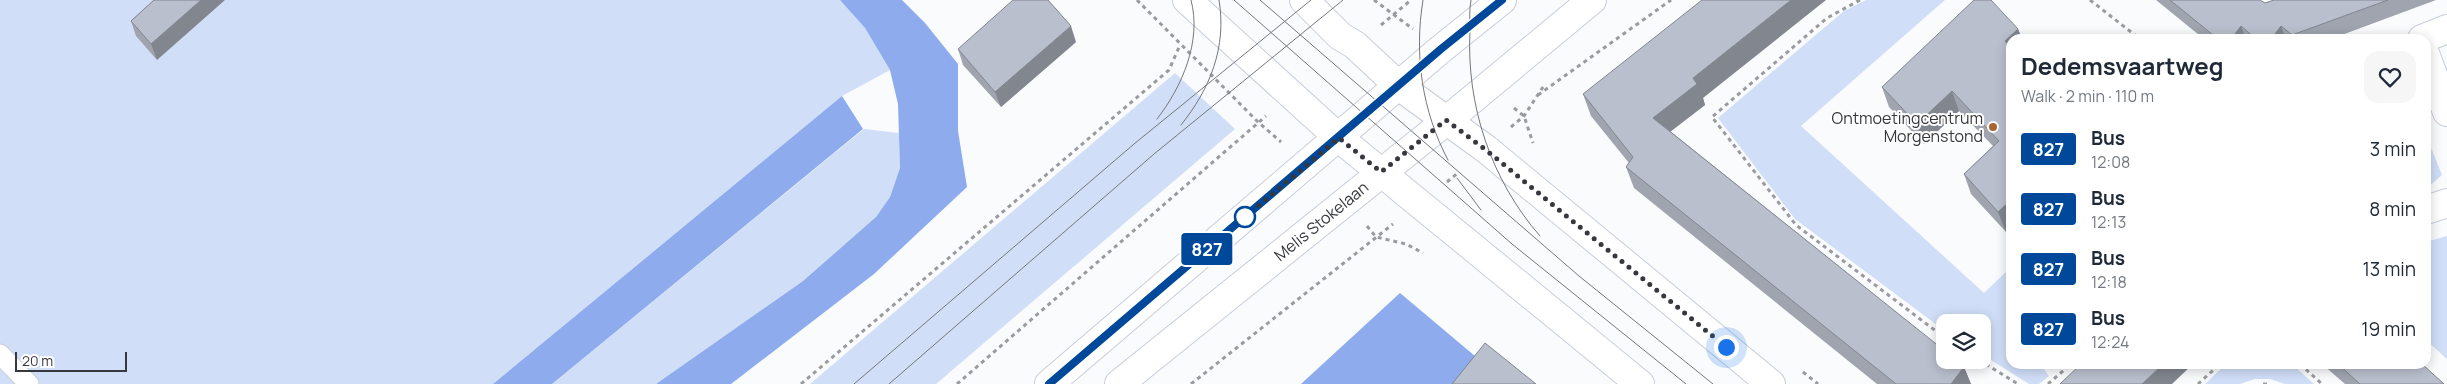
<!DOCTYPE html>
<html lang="en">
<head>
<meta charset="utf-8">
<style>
	body { margin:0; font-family:Manrope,sans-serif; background:#f6f6f7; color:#1f2937; height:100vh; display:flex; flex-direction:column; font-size:19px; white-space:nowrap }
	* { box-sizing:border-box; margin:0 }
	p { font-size:16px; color:#747a83 }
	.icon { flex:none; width:28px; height:28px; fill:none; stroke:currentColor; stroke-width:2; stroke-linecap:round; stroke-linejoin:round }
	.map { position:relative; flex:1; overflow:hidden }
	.side { position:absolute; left:2006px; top:34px; width:425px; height:335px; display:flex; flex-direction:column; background:#fff; border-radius:15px; box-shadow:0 2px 12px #0003 }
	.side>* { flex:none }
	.badge { padding:0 10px; border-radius:4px; font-size:18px; line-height:32px }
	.fabs { position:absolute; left:1936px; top:314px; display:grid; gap:10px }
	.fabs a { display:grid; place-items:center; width:55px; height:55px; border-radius:10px; background:#fff; box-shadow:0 2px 12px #0003; font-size:25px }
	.scale { position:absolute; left:15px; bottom:12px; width:112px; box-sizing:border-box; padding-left:5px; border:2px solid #36383d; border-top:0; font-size:14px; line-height:18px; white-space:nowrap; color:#36383d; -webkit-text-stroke:4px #fff; paint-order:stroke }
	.you { position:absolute; width:25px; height:25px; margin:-12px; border:4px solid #fff; border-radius:50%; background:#1a73e8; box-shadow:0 0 0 8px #1a73e833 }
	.map>.badge { position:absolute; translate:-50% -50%; box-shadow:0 0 0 2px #fff }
	.round { display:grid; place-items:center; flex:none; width:52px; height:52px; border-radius:15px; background:#f6f6f7 }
	.overview { display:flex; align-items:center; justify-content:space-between; height:85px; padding:0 15px }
	h1 { font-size:24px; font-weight:700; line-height:38px }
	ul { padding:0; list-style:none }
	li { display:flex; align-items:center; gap:15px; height:60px; padding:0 15px }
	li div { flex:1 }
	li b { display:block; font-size:19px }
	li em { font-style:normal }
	li .badge { min-width:55px; font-weight:700; text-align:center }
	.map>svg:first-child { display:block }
</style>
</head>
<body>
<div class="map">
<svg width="2447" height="384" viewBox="0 0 2447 384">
	<rect width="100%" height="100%" fill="#f9fbfd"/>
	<g fill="#d1def8">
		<path d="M0 0H840L865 28 890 70 842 96 493 384H0Z"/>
		<path d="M1866 0H1945L1801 126 1984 293 2011 267V364H2040L2049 376 2039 384H2029L1983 355 1982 322H1945V331L1795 219 1718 118 1844 11Z"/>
		<path d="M1175 73 1235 129 936 384H810Z"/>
		<path d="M864 129 899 133 900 168 890 197 876 217 803 281 656 384H552Z"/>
		<path d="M2426 135 2442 175 2426 189Z"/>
		<path d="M2447 236V359L2426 340V242Z"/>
		<path d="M2226 364H2292L2314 384H2285L2270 379H2255L2240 384H2205Z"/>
	</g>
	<g fill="#8dabed">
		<path d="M840 0H902L925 23 958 64V131L967 187 874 274 731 384H656L803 281 876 217 890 197 900 168 898 104 890 70 865 28Z"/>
		<path d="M842 96 863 129 552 384H493Z"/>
		<path d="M1400 293 1488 367 1474 384H1301Z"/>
	</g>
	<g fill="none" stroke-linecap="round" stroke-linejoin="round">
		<g stroke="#c8cedb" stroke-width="21">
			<path id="service" d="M0 354 29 384"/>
		</g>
		<g stroke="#c8cedb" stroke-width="30">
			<g id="minor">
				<path d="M2422 39 2447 29"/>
				<path d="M2426 56 2447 112"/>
				<path d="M2426 210 2447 203"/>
			</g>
		</g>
		<g stroke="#c8cedb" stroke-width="30">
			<g id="tertiary">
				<path d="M1187 0 1339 138 1640 384"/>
				<path d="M1304 0 1340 36 1355 45 1399 86 1486 149 1771 384"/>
				<path d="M1049 384 1441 49 1502 0"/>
				<path d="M1119 384 1446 121 1592 0"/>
			</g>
		</g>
		<g stroke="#999b9e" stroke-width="3" stroke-dasharray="4 4" stroke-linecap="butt">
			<path d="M1137 0 1258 122 1281 142"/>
			<path d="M1374 0 1413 29"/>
			<path d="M1860 0 1827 18 1712 117 1796 225 1945 338"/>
			<path d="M2090 0 2140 39"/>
			<path d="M1381 25 1411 0"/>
			<path d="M1538 95 1671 0"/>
			<path d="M1514 108 1524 116 1533 143"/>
			<path d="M1511 127 1524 116 1543 87"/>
			<path d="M1447 182 1459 172"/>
			<path d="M1367 226 1376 237 1406 244 1423 253"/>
			<path d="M1979 360 2018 384"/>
			<path d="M2300 364 2322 384"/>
			<path d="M1803 372 1818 384"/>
			<path d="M801 384 1169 70 1180 45"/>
			<path d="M957 384 1266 116"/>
			<path d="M1191 384 1393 224"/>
			<path d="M2048 384 2071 364"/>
			<path d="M2198 384 2220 364"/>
			<path d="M2263 384H2267"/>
		</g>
		<use href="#service" stroke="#fff" stroke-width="19"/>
		<use href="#minor" stroke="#fff" stroke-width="28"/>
		<use href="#tertiary" stroke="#fff" stroke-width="28"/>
		<g stroke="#75777b" stroke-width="1">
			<path d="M1234 0 1512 244 1686 384"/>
			<path d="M1260 0 1579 276 1713 384"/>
			<path d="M1423 0C1414 55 1422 111 1448 160"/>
			<path d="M1471 0C1469 10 1470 20 1470 30 1466 105 1491 180 1540 236"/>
			<path d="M1157 119C1182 87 1202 41 1191 0"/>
			<path d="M1181 125C1210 89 1227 47 1219 0"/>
			<path d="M1457 178 1481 210"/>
			<path d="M854 384 1134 144 1311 0"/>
			<path d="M889 384 1154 154 1343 0"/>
		</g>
	</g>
	<g fill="#9fa4af">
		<path d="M154 0 157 60 136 36 131 21Z"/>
		<path d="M2156 0H2260L2265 3 2274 0H2436L2331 39H2204Z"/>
		<path d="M2018 29 2022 39H2011V227L2006 232 1971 194 1964 174 1993 146 1959 111 1924 144 1889 107 1882 87Z"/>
		<path d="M1076 42 1001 107 963 65 958 49Z"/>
		<path d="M1583 94 1703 98 1705 105 1670 131 1964 367 1971 384H1877L1634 188 1626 167 1629 163 1591 116Z"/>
		<path d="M2322 364H2422L2444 384H2345Z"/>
	</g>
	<g fill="#82868f">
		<path d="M201 0H225L157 60 151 44Z"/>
		<path d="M1791 0H1826L1703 98 1705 105 1661 139 1653 118 1693 78Z"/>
		<path d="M1071 26 1076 42 1001 107 995 92Z"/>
		<path d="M2241 26 2246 39H2231Z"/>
		<path d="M2281 26 2286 39H2271Z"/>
		<path d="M2018 29 2022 39H2011V58L2005 41Z"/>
		<path d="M1952 91 1959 111 1924 144 1917 124Z"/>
		<path d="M2011 200V227L2006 232 1998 212Z"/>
		<path d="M2163 364H2193L2172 384H2142Z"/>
		<path d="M1964 367 1971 384H1951Z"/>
	</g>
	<g fill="#b9bfcc" stroke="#82868f">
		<path d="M154 0H201L151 44 131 21Z"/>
		<path d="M1013 0H1048L1071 26 995 92 958 49Z"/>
		<path d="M1702 0H1791L1693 78 1697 84 1653 118 1945 351V360H1956L1964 367 1951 384H1896L1626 167 1633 157 1583 94Z"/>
		<path d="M1974 0H1991L2018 29 2005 41 2011 48V200L1998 212 1964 174 1999 141 1952 91 1917 124 1882 87Z"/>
		<path d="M2170 0H2260L2265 3 2274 0H2388L2292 35 2281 26 2271 39H2256L2241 26 2231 39H2218Z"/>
		<path d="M1485 343 1536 384H1452Z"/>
		<path d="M2081 364H2163L2142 384H2060Z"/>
		<path d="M2338 364H2422L2444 384H2360Z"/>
	</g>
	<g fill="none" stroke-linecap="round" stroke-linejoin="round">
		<g stroke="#fff" stroke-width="11">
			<path id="line" d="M1049 384 1441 49 1502 0"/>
		</g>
		<use href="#line" stroke="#004899" stroke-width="8"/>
		<path stroke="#36383d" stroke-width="5" stroke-dasharray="0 9" d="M1245 217 1339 138 1381 172 1446 120 1486 150 1726 347"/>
	</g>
	<circle fill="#a86533" stroke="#fff" stroke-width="2" cx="1993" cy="127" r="5"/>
	<circle fill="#fff" stroke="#004899" stroke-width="2.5" cx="1245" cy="217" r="10"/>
	<g text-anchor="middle" stroke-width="4" stroke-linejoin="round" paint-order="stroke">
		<g font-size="16" fill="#36383d" stroke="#fff" text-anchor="end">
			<text x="1983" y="124">Ontmoetingcentrum<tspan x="1983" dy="18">Morgenstond</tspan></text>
		</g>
		<g font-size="16" fill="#36383d" stroke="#fff">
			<text transform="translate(1321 221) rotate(-39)" y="6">Melis Stokelaan</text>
		</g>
	</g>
</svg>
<div class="fabs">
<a><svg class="icon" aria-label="layers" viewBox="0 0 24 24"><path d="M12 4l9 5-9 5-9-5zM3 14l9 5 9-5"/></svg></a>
</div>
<div class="scale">20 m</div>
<div class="you" style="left:1726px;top:347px"></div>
<b class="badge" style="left:1207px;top:249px;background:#004899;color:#fff">827</b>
<section class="side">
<div class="overview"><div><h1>Dedemsvaartweg</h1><p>Walk · 2 min · 110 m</p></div><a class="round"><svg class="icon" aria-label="heart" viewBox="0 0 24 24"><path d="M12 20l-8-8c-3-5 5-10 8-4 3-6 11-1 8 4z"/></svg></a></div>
<ul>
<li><span class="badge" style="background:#004899;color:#fff">827</span><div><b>Bus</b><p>12:08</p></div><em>3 min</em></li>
<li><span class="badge" style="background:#004899;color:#fff">827</span><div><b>Bus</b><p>12:13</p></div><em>8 min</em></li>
<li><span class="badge" style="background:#004899;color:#fff">827</span><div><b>Bus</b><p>12:18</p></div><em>13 min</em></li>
<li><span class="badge" style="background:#004899;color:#fff">827</span><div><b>Bus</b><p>12:24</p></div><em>19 min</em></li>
</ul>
</section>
</div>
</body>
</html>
